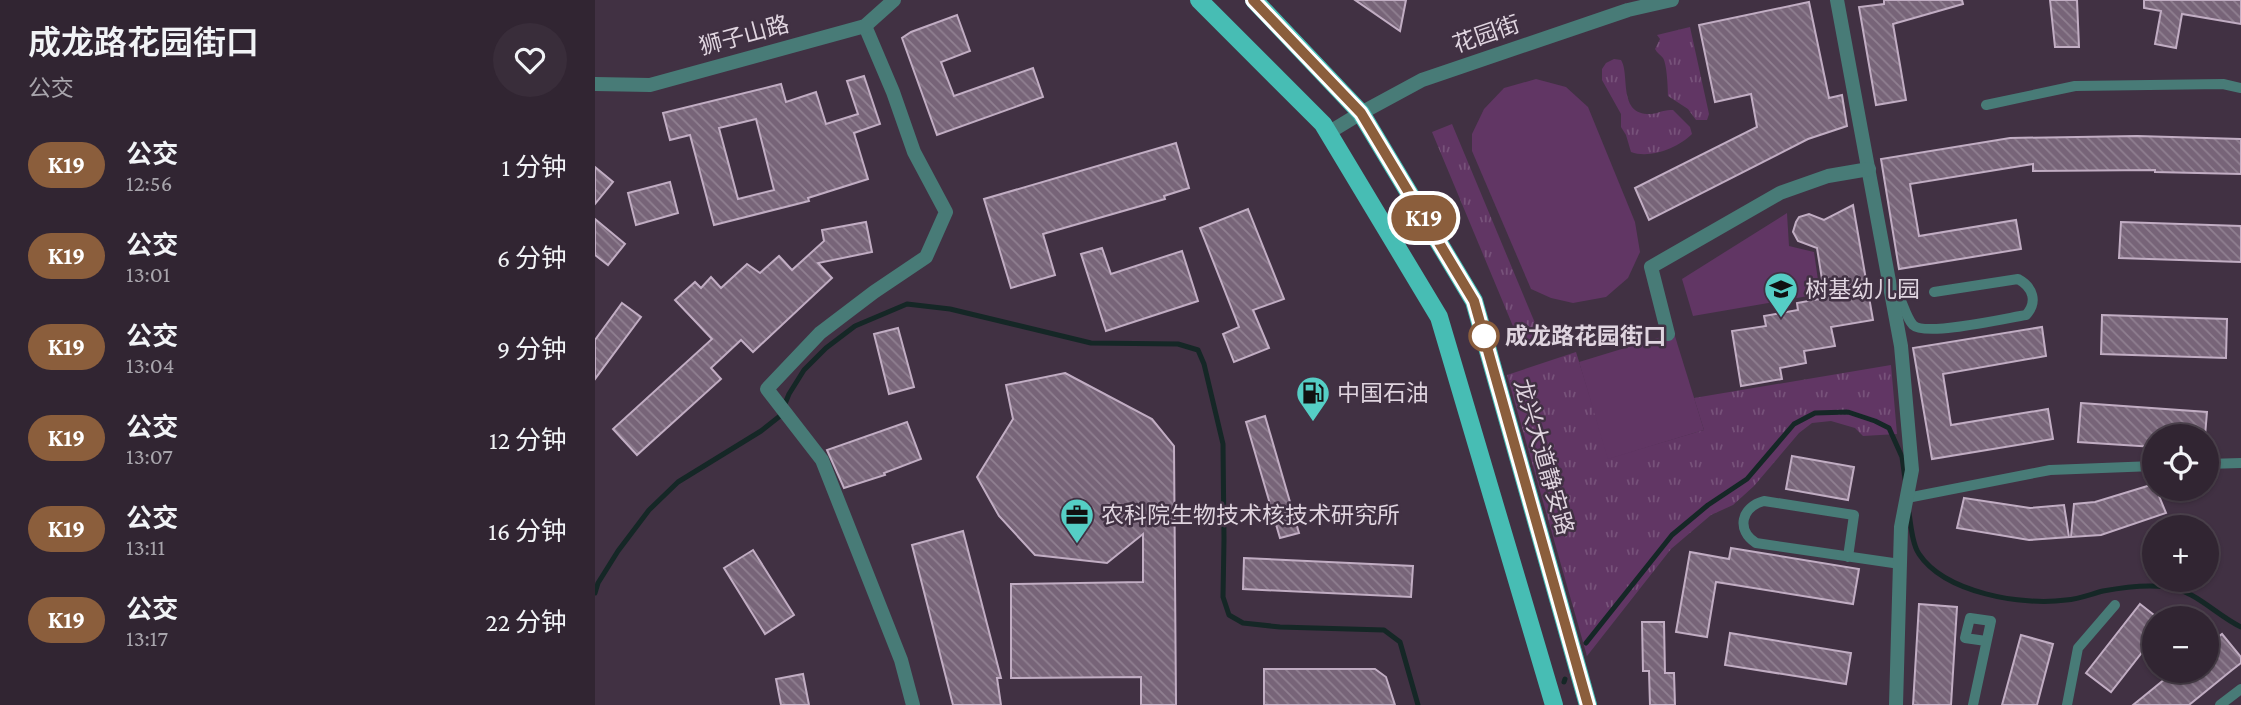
<!DOCTYPE html>
<html lang="zh">
<head>
<meta charset="utf-8">
<style>
	body { margin:0; font-family:"Crimson Pro","Noto Sans SC",serif; background:#392d3a; color:#f1f3f6; height:100vh; display:flex; flex-direction:column; font-size:26px; white-space:nowrap }
	* { box-sizing:border-box; margin:0 }
	p { font-size:23px; color:#a8a5ac }
	.icon { flex:none; width:38px; height:38px; fill:none; stroke:currentColor; stroke-width:2; stroke-linecap:round; stroke-linejoin:round }
	.map { position:relative; flex:1; overflow:hidden }
	.sheet { display:flex; flex-direction:column; background:#312532; width:595px }
	.sheet>* { flex:none }
	.badge { padding:0 14px; border-radius:23px; font-size:24px; line-height:46px }
	.buttons { position:absolute; left:1547px; top:424px; display:grid; gap:14px }
	.buttons a { display:grid; place-items:center; width:77px; height:77px; border-radius:50%; background:#312532; box-shadow:0 2px 5px #0004,0 0 0 2px #4c424d; font-size:35px }
	.map>.badge { position:absolute; translate:-50% -50%; box-shadow:0 0 0 4px #fff }
	.round { display:grid; place-items:center; flex:none; width:74px; height:74px; border-radius:37px; background:#392d3a }
	.head { display:flex; align-items:center; justify-content:space-between; height:119px; padding:0 28px }
	h1 { font-size:33px; font-weight:600; line-height:52px }
	ul { padding:0; list-style:none }
	li { display:flex; align-items:center; gap:21px; height:91px; padding:0 28px }
	li div { flex:1 }
	li b { display:block; font-size:26px }
	li em { font-style:normal }
	li .badge { min-width:77px; font-weight:700; text-align:center }
	main { display:flex; flex:1; min-height:0 }
	.map>svg:first-child { display:block }
</style>
</head>
<body>
<main>
<section class="sheet">
<div class="head"><div><h1>成龙路花园街口</h1><p>公交</p></div><a class="round"><svg class="icon" aria-label="heart" viewBox="0 0 24 24"><path d="M12 20l-8-8c-3-5 5-10 8-4 3-6 11-1 8 4z"/></svg></a></div>
<ul>
<li><span class="badge" style="background:#8b5e3c;color:#fff">K19</span><div><b>公交</b><p>12:56</p></div><em>1 分钟</em></li>
<li><span class="badge" style="background:#8b5e3c;color:#fff">K19</span><div><b>公交</b><p>13:01</p></div><em>6 分钟</em></li>
<li><span class="badge" style="background:#8b5e3c;color:#fff">K19</span><div><b>公交</b><p>13:04</p></div><em>9 分钟</em></li>
<li><span class="badge" style="background:#8b5e3c;color:#fff">K19</span><div><b>公交</b><p>13:07</p></div><em>12 分钟</em></li>
<li><span class="badge" style="background:#8b5e3c;color:#fff">K19</span><div><b>公交</b><p>13:11</p></div><em>16 分钟</em></li>
<li><span class="badge" style="background:#8b5e3c;color:#fff">K19</span><div><b>公交</b><p>13:17</p></div><em>22 分钟</em></li>
</ul>
</section>
<div class="map">
<svg width="1646" height="705" viewBox="0 0 1646 705">
	<defs>
		<pattern id="grass-tufts" width="24" height="20" patternUnits="userSpaceOnUse" patternTransform="scale(1.75)"><rect width="24" height="20" fill="#613664"/><path d="M3 7l-1-3M5 7V3M7 7l1-3M15 17l-1-3M17 17v-4M19 17l1-3" fill="none" stroke="#77527a"/></pattern>
		<pattern id="building-back-hatch" width="6" height="6" patternUnits="userSpaceOnUse" patternTransform="scale(1.75)"><rect width="6" height="6" fill="#776478"/><path d="M-1 5l2 2M0 0l6 6M5-1l2 2" fill="none" stroke="#908091"/></pattern>
	</defs>
	<rect width="100%" height="100%" fill="#413143"/>
	<g fill="url(#grass-tufts)">
		<path d="M1095 27 1114 114 1112 120H1101L1093 109 1073 96C1073 89 1072 64 1068 58 1066 55 1062 53 1060 49L1065 39 1062 35Z"/>
		<path d="M1019 59 1026 60C1035 74 1023 112 1052 114 1061 115 1068 109 1078 110L1095 127 1097 134C1083 148 1055 159 1036 152L1031 135 1026 127V114L1007 80V69L1011 63Z"/>
		<path d="M857 124 945 335 925 343 837 132Z"/>
		<path d="M981 352 1014 458 1109 430 1099 398 1296 365 1302 434 1268 436 1260 428 1236 421 1217 423 1204 433 1159 486 1138 505 1116 515 1076 549 992 656 912 375Z"/>
	</g>
	<g fill="#613664">
		<path d="M941 79 971 87 993 107 1040 222 1045 252 1033 278 1011 297 978 303 956 298 936 289 877 151V134L889 109 909 88Z"/>
		<path d="M1192 213 1194 246 1219 252 1225 294 1098 316 1087 279Z"/>
		<path d="M1079 333 1109 430 1013 459 984 362Z"/>
	</g>
	<g fill="none" stroke-linecap="round" stroke-linejoin="round">
		<g stroke="#152726" stroke-width="5">
			<path d="M1314 513C1316 525 1317 544 1324 554 1350 593 1427 606 1471 600 1484 599 1496 594 1508 591 1529 587 1550 584 1572 587 1600 590 1621 615 1646 627"/>
			<path d="M0 593 3 583 23 551 54 510 83 482 166 431 185 416 194 394 209 370 231 348 260 326 312 304 355 309 496 343 583 344 603 350 609 364 628 444 629 539 628 597 634 615 648 623 685 627 789 630 805 642 823 705"/>
			<path d="M991 643 1077 535 1113 505 1152 479 1199 424 1220 413 1253 412 1280 421 1294 428 1307 457 1310 479"/>
			<path d="M969 682 970 679"/>
		</g>
	</g>
	<g fill="url(#building-back-hatch)" stroke="#c1adc3" stroke-width="2" fill-rule="evenodd">
		<path d="M760 0H811L805 31Z"/>
		<path d="M1289 0H1367L1368 4 1298 24 1311 100 1281 105 1264 7 1289 4Z"/>
		<path d="M1455 0H1482L1484 47H1460Z"/>
		<path d="M1549 0H1646V24L1587 14 1581 48 1560 44 1566 11 1549 8Z"/>
		<path d="M1214 2 1234 98 1247 95 1252 126 1213 139 1054 220 1040 188 1162 127 1156 94 1120 102 1104 25Z"/>
		<path d="M362 15 375 51 346 62 359 96 438 68 448 97 342 135 307 38 316 32Z"/>
		<path d="M269 76 285 124 259 133 273 179 213 198 214 201 119 225 95 135 75 140 68 113 186 84 191 102 221 92 231 124 263 114 252 81ZM161 119 179 190 143 199 124 128Z"/>
		<path d="M1542 136 1646 139V174L1560 172V170L1438 171V164L1315 184 1324 236 1421 220 1426 249 1304 269 1286 159 1415 138Z"/>
		<path d="M581 143 594 188 569 196 570 199 448 234 460 275 416 288 389 199Z"/>
		<path d="M0 167 18 182 0 204Z"/>
		<path d="M75 182 83 213 41 225 33 193Z"/>
		<path d="M1258 205 1278 320 1236 327 1240 346 1209 351 1211 363 1185 368 1187 379 1146 386 1137 331 1171 326 1169 316 1203 310 1202 303 1230 298 1222 248 1203 241 1198 232 1201 222 1204 217 1214 214 1229 220Z"/>
		<path d="M653 209 689 299 658 310 674 348 639 362 628 334 644 327 605 228Z"/>
		<path d="M0 219 30 244 13 265 0 255Z"/>
		<path d="M271 222 277 252 223 263 237 278 158 352 146 340 116 368 126 379 42 455 18 429 117 339 80 300 100 282 106 288 116 277 126 288 152 264 165 273 184 256 197 270 229 241 227 230Z"/>
		<path d="M1526 222 1646 226V262L1524 258Z"/>
		<path d="M507 248 516 274 587 251 603 301 511 331 486 254Z"/>
		<path d="M27 303 46 317 0 379V340Z"/>
		<path d="M1507 315 1632 319 1631 358 1506 354Z"/>
		<path d="M1447 327 1451 356 1348 374 1356 425 1453 409 1458 439 1337 459 1318 348Z"/>
		<path d="M303 328 319 387 294 394 279 334Z"/>
		<path d="M470 373 557 419 579 446 581 705H546V677L416 678V584L548 582V534L512 563 440 555 404 516 382 477 418 419 411 385Z"/>
		<path d="M1486 403 1612 412 1610 436H1559V447L1483 442Z"/>
		<path d="M670 416 704 533 685 538 651 422Z"/>
		<path d="M312 422 326 459 289 473 290 475 249 488 232 450Z"/>
		<path d="M1197 456 1259 467 1253 500 1191 489Z"/>
		<path d="M1559 484 1571 513 1506 535 1476 537 1479 504 1500 502Z"/>
		<path d="M1369 498 1435 508 1469 505 1474 537 1434 540 1362 528Z"/>
		<path d="M368 531 406 678H402L406 705H358L317 545Z"/>
		<path d="M1136 548 1264 569 1258 604 1121 582 1112 637 1081 632 1095 552 1134 559Z"/>
		<path d="M158 550 199 615 170 634 129 568Z"/>
		<path d="M649 558 818 566 816 597 648 589Z"/>
		<path d="M1324 604 1362 607 1356 705H1318Z"/>
		<path d="M1545 604 1559 615V637L1516 692 1491 673Z"/>
		<path d="M1047 622H1069L1070 673H1079L1080 705H1055L1054 671H1048Z"/>
		<path d="M1135 633 1256 653 1251 684 1130 665Z"/>
		<path d="M1627 634 1646 657V663L1637 670 1594 705H1538L1581 670H1612V646Z"/>
		<path d="M1426 635 1458 644 1442 705H1407Z"/>
		<path d="M669 669H780L791 677 800 705H669Z"/>
		<path d="M208 674 214 705H186L181 679Z"/>
	</g>
	<g fill="none" stroke-linecap="round" stroke-linejoin="round">
		<g stroke="#487b77" stroke-width="10">
			<path d="M1391 105 1480 86 1628 84 1646 88"/>
			<path d="M1296 294 1304 296C1308 304 1312 319 1318 325 1330 337 1412 318 1431 315 1443 302 1438 287 1423 279L1339 292"/>
			<path d="M1612 464 1646 463"/>
			<path d="M1312 498 1455 470 1559 466"/>
			<path d="M1253 557 1259 515 1169 501C1146 507 1141 530 1161 543L1305 564"/>
			<path d="M1378 705 1396 621 1375 618 1370 638 1391 641"/>
			<path d="M1472 705 1483 648 1520 605"/>
			<path d="M1625 705 1646 689"/>
		</g>
		<g stroke="#487b77" stroke-width="14">
			<path d="M1242 0 1306 346 1317 470 1306 527 1301 705"/>
			<path d="M270 26 298 92 319 152 351 212 331 257 279 292 225 333 172 389 227 460 306 660 318 705"/>
			<path d="M0 84 55 85 270 26 299 0"/>
			<path d="M766 113 827 80 1033 10 1077 0"/>
			<path d="M1073 334 1056 267 1185 193 1233 176 1274 169"/>
		</g>
		<path stroke="#487b77" stroke-width="14" d="M733 133 766 113"/>
		<g stroke="#47bdb4" stroke-width="18">
			<path d="M604 0 728 124 844 317 959 705"/>
			<path d="M659 0 766 113 879 301 993 705"/>
		</g>
	</g>
	<g fill="none" stroke-linecap="round" stroke-linejoin="round">
		<g stroke="#fff" stroke-width="16">
			<path id="line" d="M658 0 766 113 879 301 993 705"/>
		</g>
		<use href="#line" stroke="#8b5e3c" stroke-width="10"/>
	</g>
	<defs>
		<g id="school-pin" transform="scale(1.75)"><path d="M0 17L-7.5 6A9.5 9.5 0 1 1 7.5 6Z" fill="#55cec5" stroke="#413143"/><path d="M0-5L7-2L0 1L-7-2ZM-4 1L0 2.5L4 1V4Q0 6-4 4Z" fill="#111"/></g>
		<g id="fuel-pin" transform="scale(1.75)"><path d="M0 17L-7.5 6A9.5 9.5 0 1 1 7.5 6Z" fill="#55cec5" stroke="#413143"/><path d="M-5.5-6h7V0h2V4h1.3V-2.5L3-4.5l.8-.8L6-3V5H2.5V1h-1V6h-7ZM-4.2-4.7v3.2H.2V-4.7Z" fill="#111"/></g>
		<g id="office-pin" transform="scale(1.75)"><path d="M0 17L-7.5 6A9.5 9.5 0 1 1 7.5 6Z" fill="#55cec5" stroke="#413143"/><path d="M-6-3h4V-5.5h4V-3h4V5H-6ZM-1-4.5V-3h2v-1.5ZM-6 0V1H6V0Z" fill="#111"/></g>
	</defs>
	<g fill-rule="evenodd">
		<use href="#school-pin" x="1186" y="289"/>
		<use href="#fuel-pin" x="718" y="393"/>
		<use href="#office-pin" x="482" y="515"/>
	</g>
	<circle fill="#fff" stroke="#8b5e3c" stroke-width="3.5" cx="889" cy="336" r="14"/>
	<g text-anchor="middle" stroke-width="5" stroke-linejoin="round" paint-order="stroke">
		<g font-size="23" fill="#dfd4df" stroke="#413143">
			<text transform="translate(891 34) rotate(-19)" y="8">花园街</text>
			<text transform="translate(149 35) rotate(-15)" y="8">狮子山路</text>
			<text transform="translate(949 457) rotate(74)" y="8">龙兴大道静安路</text>
		</g>
		<g font-size="23" fill="#dfd4df" stroke="#413143" text-anchor="start">
			<text x="1210" y="297">树基幼儿园</text>
			<text x="742" y="401">中国石油</text>
			<text x="506" y="523">农科院生物技术核技术研究所</text>
		</g>
		<g font-size="23" font-weight="bold" fill="#dfd4df" stroke="#413143" text-anchor="start">
			<text x="910" y="344">成龙路花园街口</text>
		</g>
	</g>
</svg>
<div class="buttons">
<a><svg class="icon" aria-label="locate" viewBox="0 0 24 24"><circle cx="12" cy="12" r="6"/><path d="M12 2v4M12 18v4M2 12h4M18 12h4"/></svg></a>
<a>+</a>
<a>−</a>
</div>
<b class="badge" style="left:829px;top:218px;background:#8b5e3c;color:#fff">K19</b>
</div>
</main>
</body>
</html>
